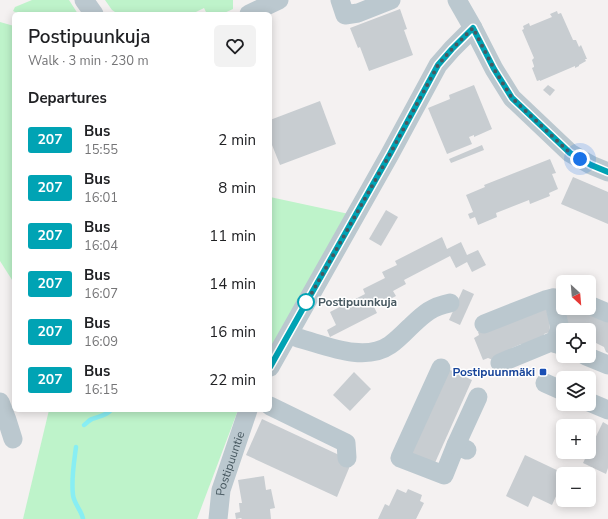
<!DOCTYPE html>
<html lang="en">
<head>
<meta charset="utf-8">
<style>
	body { margin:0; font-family:"Nunito Sans",sans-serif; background:#f2f2f2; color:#202124; height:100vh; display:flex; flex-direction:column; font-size:15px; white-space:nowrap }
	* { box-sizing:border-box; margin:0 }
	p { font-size:13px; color:#757577 }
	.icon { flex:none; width:22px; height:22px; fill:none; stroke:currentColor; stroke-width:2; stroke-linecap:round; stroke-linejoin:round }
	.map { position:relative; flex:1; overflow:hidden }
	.panel { position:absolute; left:12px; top:12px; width:260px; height:400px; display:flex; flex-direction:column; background:#fff; border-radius:6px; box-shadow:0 2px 10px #0003 }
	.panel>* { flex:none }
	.badge { padding:0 8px; border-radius:3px; font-size:14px; line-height:26px }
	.needle { width:26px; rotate:154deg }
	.tools { position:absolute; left:556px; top:275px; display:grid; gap:8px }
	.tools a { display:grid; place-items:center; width:40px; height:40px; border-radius:6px; background:#fff; box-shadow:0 2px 10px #0003; font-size:20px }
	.you { position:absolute; width:20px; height:20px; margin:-10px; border:3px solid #fff; border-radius:50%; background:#1a73e8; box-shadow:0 0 0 6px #1a73e833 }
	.map>.badge { position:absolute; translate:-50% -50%; box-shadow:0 0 0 2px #fff }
	h2 { padding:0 16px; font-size:15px; line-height:36px }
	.round { display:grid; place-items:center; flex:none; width:42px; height:42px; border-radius:6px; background:#f2f2f2 }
	.head { display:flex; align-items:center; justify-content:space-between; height:68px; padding:0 16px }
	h1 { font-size:19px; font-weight:600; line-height:30px }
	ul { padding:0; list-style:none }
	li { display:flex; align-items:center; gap:12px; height:48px; padding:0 16px }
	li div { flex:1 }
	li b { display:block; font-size:15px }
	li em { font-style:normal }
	li .badge { min-width:44px; font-weight:700; text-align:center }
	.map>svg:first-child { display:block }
</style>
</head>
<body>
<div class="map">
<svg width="608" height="519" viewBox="0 0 608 519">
	<rect width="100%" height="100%" fill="#f4f1f1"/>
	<g fill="#bef3ca">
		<path d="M32 0H69L78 14H19L13 11 15 7Z"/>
		<path d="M105 0H233V9L222 14H207L204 8 194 13V14H118L112 10Z"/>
		<path d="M0 22 14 26V283L0 261Z"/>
		<path d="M270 197 349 214 270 350Z"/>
		<path d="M49 410H238L197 519H23Z"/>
	</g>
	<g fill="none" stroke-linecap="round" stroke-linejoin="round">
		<g stroke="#88eef3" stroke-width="4.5">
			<path d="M84 425C87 423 89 420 92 419 99 416 106 416 111 410"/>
			<path d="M76 447C74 463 71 479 73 495 74 504 82 511 83 519"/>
		</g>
	</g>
	<g fill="#c8cdd1">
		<path d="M400 9 407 29 404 30 413 55 369 71 360 47 358 48 350 28Z"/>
		<path d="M557 11 558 14 561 13 573 40H576L579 47 581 45 587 59H585L586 61 579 65V66L575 68V66L540 81V80L537 81 532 68 534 67V66L532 60 534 58 522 30 524 29 523 26 529 23 530 26 552 17 550 14Z"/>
		<path d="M474 85 492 129 474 137V135L469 137 472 144 447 154 428 108 450 99 449 95Z"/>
		<path d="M548 85 555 90 550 96 543 90Z"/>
		<path d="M320 101 336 144 280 165 270 140V120Z"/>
		<path d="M482 145 484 150 451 163 449 159Z"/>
		<path d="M550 159 556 173 552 174 558 189 549 193 550 196 530 204 529 200 496 213 497 217 478 225 475 217 470 219 468 214 473 212 466 195 485 187 484 185Z"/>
		<path d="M573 177 608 192V224L561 204Z"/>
		<path d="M386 210 398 217 381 246 369 239Z"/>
		<path d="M442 237 447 249 461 242 467 255 478 250 486 265 472 272 467 262 456 268 450 256 404 280 406 284 393 291 396 296 374 307 377 313 330 337 327 330 336 325 330 312 365 294 363 289 385 278 382 272 397 265 395 261Z"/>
		<path d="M463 289 474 294 460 325 449 320Z"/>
		<path d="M545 307 549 316 550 332 544 334 543 339 525 346 521 344 512 348 510 353 493 360 488 358 483 360 474 338 479 335 478 332 515 316Z"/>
		<path d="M569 308 576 310V308H586L608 318V353L606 352 604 347 596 343 589 345V330H567L566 314Z"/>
		<path d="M446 368 472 380 434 465 408 453Z"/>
		<path d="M354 372 371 389 350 411 333 395Z"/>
		<path d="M262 419 352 461 337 497 246 455Z"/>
		<path d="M603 422 608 425V468L606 474 583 463Z"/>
		<path d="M525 455 563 473V481L552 505 533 496 528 507 506 496Z"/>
		<path d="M264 476 266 490 271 489 275 508 270 509 271 519H242L241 518 236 519 235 513 240 512 239 503H242L238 480Z"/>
		<path d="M397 489 406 493 408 489 422 495 420 501 424 503 416 519H378L385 504 389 506Z"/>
	</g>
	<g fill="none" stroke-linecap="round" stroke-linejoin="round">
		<g stroke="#bbc8cf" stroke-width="19">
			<path d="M84 0 94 14"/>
			<path d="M340 0 345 15 358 13 391 0"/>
			<path d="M457 0 473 28 494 69 512 98 570 153 591 165 608 172"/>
			<path d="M249 14 279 0"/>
			<path d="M553 298 560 329 554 343"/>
			<path d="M589 305 608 313"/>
			<path d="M484 324 545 300 553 298 563 299"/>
			<path d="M298 338C325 345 364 363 390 345 397 340 403 334 409 328 423 315 430 307 450 303"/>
			<path d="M586 356 608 365"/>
			<path d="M500 363 551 342 563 346"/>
			<path d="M270 367 390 154 438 65 452 49 473 28"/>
			<path d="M441 368 400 458 444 475 456 445 467 450"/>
			<path d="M545 383 563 391"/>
			<path d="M0 402 7 420 13 439"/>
			<path d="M589 402 608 410"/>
			<path d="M270 406 346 443 347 458"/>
			<path d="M456 445 478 397"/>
			<path id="s1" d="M218 519 221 490 248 410"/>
		</g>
	</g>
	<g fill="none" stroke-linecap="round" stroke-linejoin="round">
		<g stroke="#fff" stroke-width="9">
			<path id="line" d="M270 367 390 154 438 65 452 49 473 28 494 69 512 98 570 153 591 165 608 172"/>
		</g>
		<use href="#line" stroke="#00a3b4" stroke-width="6"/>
		<path stroke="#475860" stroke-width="4" stroke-dasharray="0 7.2" d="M306 302 304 307 390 154 438 65 452 49 473 28 494 69 512 98 570 153 580 159"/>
	</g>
	<circle fill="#fff" stroke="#00a3b4" stroke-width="2" cx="306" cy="302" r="8"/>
	<rect fill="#1a4fb4" stroke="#fff" stroke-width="1.5" x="539" y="368" width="8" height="8" rx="2"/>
	<g text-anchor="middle" stroke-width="3" stroke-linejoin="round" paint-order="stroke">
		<g font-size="12" font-weight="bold" fill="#475860" stroke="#fff" text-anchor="start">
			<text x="318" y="306">Postipuunkuja</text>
		</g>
		<g font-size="12" font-weight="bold" fill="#164399" stroke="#fff" text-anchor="end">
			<text x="535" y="376">Postipuunmäki</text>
		</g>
		<g font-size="12" fill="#475860" stroke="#fff">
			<text dy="4" stroke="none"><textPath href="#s1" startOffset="57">Postipuuntie</textPath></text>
		</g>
	</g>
</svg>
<div class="tools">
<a><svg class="needle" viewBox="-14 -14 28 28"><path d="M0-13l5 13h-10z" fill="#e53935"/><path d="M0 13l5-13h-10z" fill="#757577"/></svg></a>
<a><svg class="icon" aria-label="locate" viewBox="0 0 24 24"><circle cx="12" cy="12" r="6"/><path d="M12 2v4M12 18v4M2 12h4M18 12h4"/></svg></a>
<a><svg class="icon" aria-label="layers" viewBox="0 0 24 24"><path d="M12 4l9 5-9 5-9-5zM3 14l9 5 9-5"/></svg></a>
<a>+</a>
<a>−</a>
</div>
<div class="you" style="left:580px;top:159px"></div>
<section class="panel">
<div class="head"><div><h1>Postipuunkuja</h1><p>Walk · 3 min · 230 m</p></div><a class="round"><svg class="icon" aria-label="heart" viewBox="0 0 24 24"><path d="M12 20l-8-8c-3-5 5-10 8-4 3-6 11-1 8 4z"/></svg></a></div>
<h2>Departures</h2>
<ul>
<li><span class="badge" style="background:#00a3b4;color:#fff">207</span><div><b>Bus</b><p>15:55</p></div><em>2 min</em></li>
<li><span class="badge" style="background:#00a3b4;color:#fff">207</span><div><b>Bus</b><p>16:01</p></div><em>8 min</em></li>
<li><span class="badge" style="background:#00a3b4;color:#fff">207</span><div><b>Bus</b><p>16:04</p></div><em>11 min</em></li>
<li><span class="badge" style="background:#00a3b4;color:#fff">207</span><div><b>Bus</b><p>16:07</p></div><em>14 min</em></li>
<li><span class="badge" style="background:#00a3b4;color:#fff">207</span><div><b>Bus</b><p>16:09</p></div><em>16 min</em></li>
<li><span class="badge" style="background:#00a3b4;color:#fff">207</span><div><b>Bus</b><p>16:15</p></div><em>22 min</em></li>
</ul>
</section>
</div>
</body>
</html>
